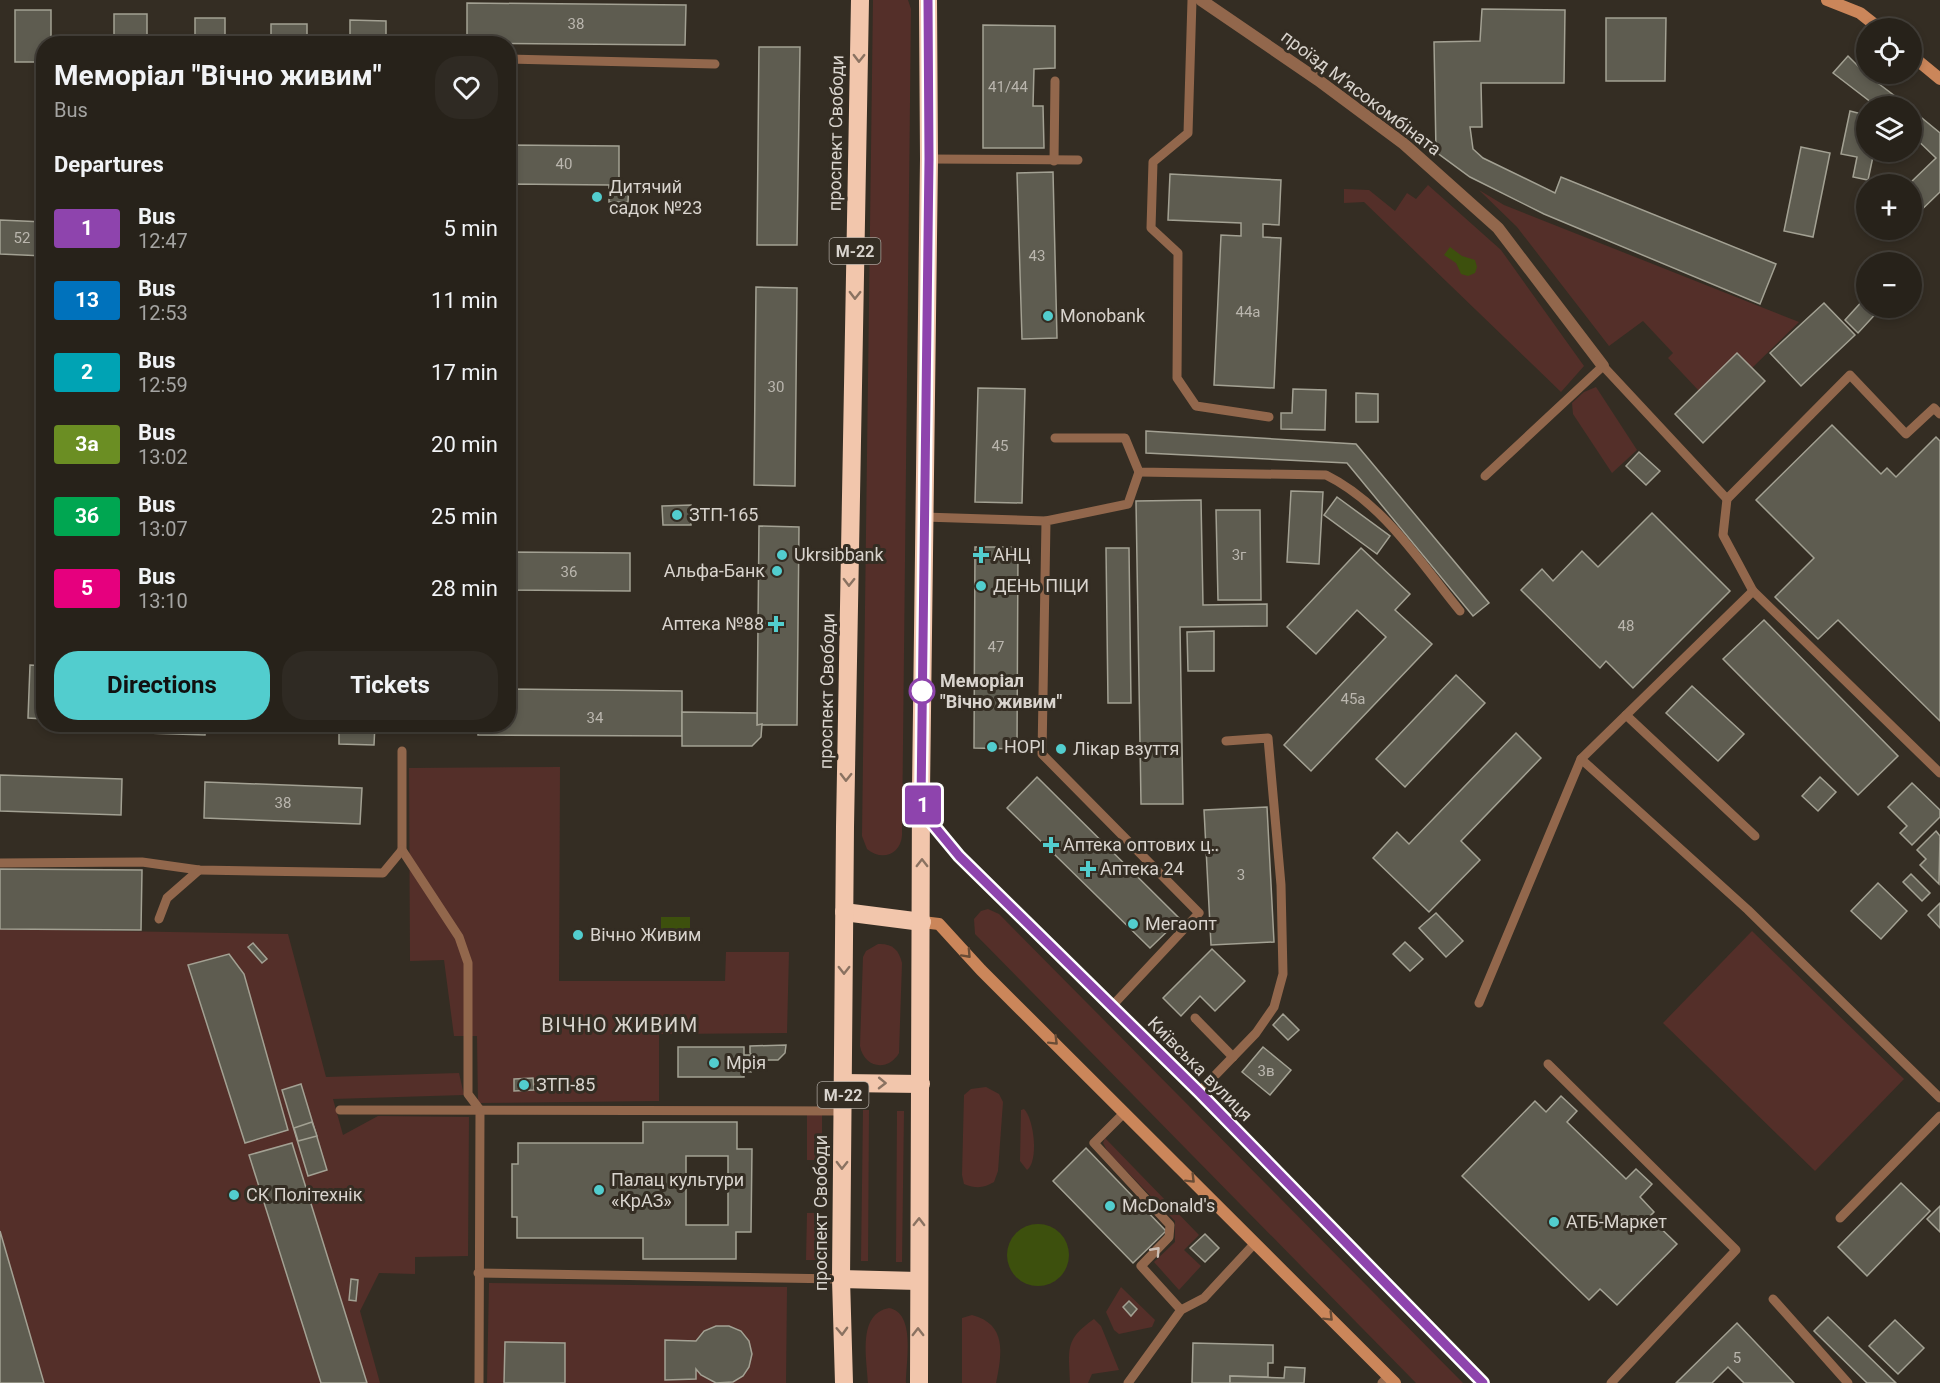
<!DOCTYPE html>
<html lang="en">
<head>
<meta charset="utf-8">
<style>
	body { margin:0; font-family:Roboto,sans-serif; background:#2f2a23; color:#f1f3f6; height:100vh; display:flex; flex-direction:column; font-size:22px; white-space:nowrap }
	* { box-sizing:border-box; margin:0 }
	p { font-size:20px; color:#a4a4a2 }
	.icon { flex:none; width:33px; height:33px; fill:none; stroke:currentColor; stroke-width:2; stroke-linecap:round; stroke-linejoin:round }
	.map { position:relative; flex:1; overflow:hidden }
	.drawer { position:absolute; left:36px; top:36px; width:480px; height:696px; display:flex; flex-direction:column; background:#27221a; border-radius:24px; box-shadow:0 3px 9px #0003,0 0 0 2px #433f39 }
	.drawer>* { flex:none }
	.badge { padding:0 12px; border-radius:4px; font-size:21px; line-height:39px }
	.tools { position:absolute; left:1856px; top:18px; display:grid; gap:12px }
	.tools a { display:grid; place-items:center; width:66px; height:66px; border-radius:50%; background:#27221a; box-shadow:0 3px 9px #0003,0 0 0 2px #433f39; font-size:30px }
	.map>.badge { position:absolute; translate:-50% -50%; box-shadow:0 0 0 3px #fff }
	h2 { padding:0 18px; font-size:22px; line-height:54px }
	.round { display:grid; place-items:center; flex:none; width:63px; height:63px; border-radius:24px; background:#2f2a23 }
	.overview { display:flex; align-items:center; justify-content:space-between; height:102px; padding:0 18px }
	h1 { font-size:28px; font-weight:700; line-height:45px }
	.button { display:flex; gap:12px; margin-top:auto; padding:12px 18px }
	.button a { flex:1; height:69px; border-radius:24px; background:#52cdce; color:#111; font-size:24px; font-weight:700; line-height:69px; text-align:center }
	.button a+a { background:#2f2a23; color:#f1f3f6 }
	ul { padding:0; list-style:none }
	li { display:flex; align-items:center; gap:18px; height:72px; padding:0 18px }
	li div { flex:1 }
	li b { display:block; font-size:22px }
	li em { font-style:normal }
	li .badge { min-width:66px; font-weight:700; text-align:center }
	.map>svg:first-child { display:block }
</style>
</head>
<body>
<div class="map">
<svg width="1940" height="1383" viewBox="0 0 1940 1383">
	<rect width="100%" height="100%" fill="#342d23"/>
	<g fill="#542f29">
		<path d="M873 0H908L911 9 902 835C901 854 882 862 867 849L862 836Z"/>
		<path d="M1428 185 1501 250 1584 366 1561 392 1364 202 1344 203V189L1369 190 1395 211 1407 193 1416 199Z"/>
		<path d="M1479 190 1504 205 1799 322 1752 368 1737 353 1699 391 1668 358 1673 353 1643 321 1609 346 1517 227Z"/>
		<path d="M1596 387 1637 450 1612 473 1573 414 1572 403 1584 392Z"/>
		<path d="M560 767 559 981H725L726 952H789L787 1033 659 1034V1101L478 1103 477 1036H454L444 960 410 961 409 768Z"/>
		<path d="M988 909 999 914 1463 1383H1416L975 934 974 919 981 911Z"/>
		<path d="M0 929 288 934 326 1077 459 1073 464 1095 333 1099 343 1135 378 1116 469 1117 468 1256 415 1257V1274L379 1273 360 1311 380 1383H0Z"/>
		<path d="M1752 931 1904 1079 1815 1171 1663 1023Z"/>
		<path d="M878 944C891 943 899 949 902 963L899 1053C888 1072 864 1068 860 1046L863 957 866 951Z"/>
		<path d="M986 1087 999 1094 1003 1102 998 1171 994 1182C983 1188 977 1189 964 1184L962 1175 964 1095 971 1089Z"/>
		<path d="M1024 1109C1034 1119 1039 1161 1027 1170L1020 1161 1021 1110Z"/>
		<path d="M863 1110H869L868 1261H861Z"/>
		<path d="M897 1111H904L902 1262H896Z"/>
		<rect x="807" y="1112" width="15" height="48"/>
		<path d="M1105 1138 1199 1235 1184 1250 1201 1266 1179 1290 1154 1262 1175 1242V1221L1108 1152 1103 1143Z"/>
		<path d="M807 1213H822V1260H806Z"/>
		<path d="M489 1283 787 1287 786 1383H487Z"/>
		<path d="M1121 1287 1155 1320 1152 1327 1119 1334 1114 1330 1106 1312Z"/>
		<path d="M889 1308C916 1313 906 1362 906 1383H868C867 1359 857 1314 889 1308Z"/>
		<path d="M972 1315C1007 1324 1002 1354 996 1383H962V1318Z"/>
		<path d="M1094 1319 1101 1326 1119 1370 1092 1374 1088 1383H1070C1069 1349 1064 1340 1094 1319Z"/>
	</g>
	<g fill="#3d500d">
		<path d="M1450 247 1462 256 1475 260 1477 267 1475 273 1468 276 1461 274 1456 263 1444 255Z"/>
		<path d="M661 917H690V933L661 932Z"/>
		<circle cx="1038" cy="1255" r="31"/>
	</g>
	<g fill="#5e5c50" stroke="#a3a193" stroke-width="1.5" fill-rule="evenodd">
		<path d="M467 3 686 5 685 45 467 43Z"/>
		<path d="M1482 9 1565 10 1564 83H1481L1482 127H1470L1473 149 1483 158 1555 193 1561 177 1776 264 1760 304 1544 214 1470 177 1436 152 1434 42 1480 41Z"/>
		<path d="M15 10H51V44H44V62H15Z"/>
		<rect x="114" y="14" width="33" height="30"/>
		<rect x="195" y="18" width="30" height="26"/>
		<path d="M1606 18H1666L1665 81H1606Z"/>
		<path d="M350 20 386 21V44H350Z"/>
		<rect x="271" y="24" width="36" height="20"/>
		<path d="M983 25 1055 26V68L1034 69 1033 106H1043L1044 148H983Z"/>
		<path d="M759 47H800L797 245H757Z"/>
		<path d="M1848 56 1866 74 1908 106H1876L1833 73Z"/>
		<path d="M1911 109 1940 133V192L1911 220V184H1909L1936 158 1911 134Z"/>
		<path d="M1850 111 1866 115V152H1874L1868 180 1853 177 1857 157 1841 154Z"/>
		<path d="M508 145 619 146V182H629L628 202H609V185L510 184 508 201Z"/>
		<path d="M1801 147 1830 153 1813 237 1784 231Z"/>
		<path d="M1053 172 1057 338 1022 339 1017 173Z"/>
		<path d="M1170 174 1281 180 1279 225 1263 224V237L1281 238 1274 388 1214 385 1221 235 1241 236V223L1168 220Z"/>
		<path d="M0 220 44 222V256L0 254Z"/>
		<path d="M756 287 797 288 795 486 754 485Z"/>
		<path d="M1866 297V308H1881L1858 333 1845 320Z"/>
		<path d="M1824 303 1855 335 1801 386 1770 353Z"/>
		<path d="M1737 353 1765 381 1703 443 1675 414Z"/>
		<path d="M978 388 1025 389 1022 503 975 502Z"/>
		<path d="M1293 389 1326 390 1325 430 1281 429V413H1292Z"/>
		<path d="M1356 393 1378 394V422H1356Z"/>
		<path d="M1832 425 1881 474 1887 468 1896 477 1936 437 1940 441V721L1838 620 1818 639 1775 597 1814 558 1756 500Z"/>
		<path d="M1146 431 1356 444 1489 603 1473 616 1347 463 1146 453Z"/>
		<path d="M1639 452 1660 471 1646 485 1626 466Z"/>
		<path d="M1291 491 1323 492 1319 564 1287 562Z"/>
		<path d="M1337 497 1390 536 1377 554 1324 515Z"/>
		<path d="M1201 500 1203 605 1267 604V626L1180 627 1183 804H1141L1136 501Z"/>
		<path d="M691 505V525H663L662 506Z"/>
		<path d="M1216 510H1260L1261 600H1218Z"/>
		<path d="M1652 513 1730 591 1633 688 1606 661 1600 668 1521 590 1542 569 1553 581 1582 551 1598 567Z"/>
		<path d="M759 526 799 527 797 725H757Z"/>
		<path d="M975 547H1018L1017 749 974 748Z"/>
		<path d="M1106 548H1129L1131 703H1108Z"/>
		<path d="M1361 548 1410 594 1395 610 1432 644 1311 771 1284 745 1386 637 1357 610 1316 654 1287 627Z"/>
		<path d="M508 552 630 553V591L508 590Z"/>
		<path d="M1764 620 1898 756 1858 795 1723 659Z"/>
		<path d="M1214 631V671H1188L1187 632Z"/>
		<path d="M30 665 44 666V719L28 718Z"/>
		<path d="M1456 675 1485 703 1405 787 1376 759Z"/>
		<path d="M1692 686 1744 734 1718 761 1666 713Z"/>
		<path d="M508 689 682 691V736L478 735V724H508Z"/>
		<path d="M682 712 757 713V725L762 724 761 737 752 746H682Z"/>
		<path d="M147 724H206L205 735 146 733Z"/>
		<path d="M339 724H375L374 745 339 744Z"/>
		<path d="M1516 733 1541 758 1461 841 1480 860 1429 912 1373 858 1397 832 1409 844Z"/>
		<path d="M0 775 122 779 121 815 0 811Z"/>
		<path d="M1037 777 1180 919 1150 948 1007 808Z"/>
		<path d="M1820 777 1836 792 1818 811 1802 796Z"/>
		<path d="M205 782 362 788 360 824 204 818Z"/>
		<path d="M1912 783 1940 810V817L1912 845 1900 833 1907 826 1888 807Z"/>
		<path d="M1267 807 1274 942 1211 945 1204 810Z"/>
		<path d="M1936 831 1940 836 1939 884 1920 865 1926 859 1917 850Z"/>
		<path d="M0 869 142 870 141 930 0 929Z"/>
		<path d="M1911 874 1930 893 1922 901 1903 882Z"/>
		<path d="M1878 883 1907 911 1881 939 1851 911Z"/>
		<path d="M1940 903V928L1928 915Z"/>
		<path d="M1436 913 1463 941 1446 957 1419 928Z"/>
		<path d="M1405 942 1423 959 1410 971 1393 954Z"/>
		<path d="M253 943 267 959 262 963 248 947Z"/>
		<path d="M1212 949 1245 981 1215 1011 1200 996 1181 1016 1163 998Z"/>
		<path d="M229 954 244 974 288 1130 245 1143 188 965Z"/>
		<path d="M1283 1014 1299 1030 1288 1040 1273 1025Z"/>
		<path d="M786 1045 785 1053 778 1060H757L750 1053V1046Z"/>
		<path d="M678 1047H744V1055H751V1072L744 1071V1077H678Z"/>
		<path d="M1263 1047 1291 1070 1270 1095 1242 1072Z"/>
		<path d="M533 1078 534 1090 514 1091V1079Z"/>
		<path d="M301 1084 327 1170 308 1176 282 1090Z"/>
		<path d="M1561 1096 1577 1111 1567 1122 1623 1176 1626 1179 1636 1169 1652 1184 1640 1197 1654 1212 1649 1217 1677 1244 1617 1305 1600 1289 1589 1300 1462 1176 1535 1101 1546 1112Z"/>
		<path d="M312 1122 317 1136 298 1141 294 1128Z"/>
		<path d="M643 1122H737V1149H752L751 1232H736V1259H643V1238H517V1217H512V1164H518V1143H643ZM686 1156H728V1225H686Z"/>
		<path d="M292 1143 367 1383H321L249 1155Z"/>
		<path d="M1086 1148 1166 1231 1133 1263 1053 1181Z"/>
		<path d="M1901 1183 1930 1211 1867 1276 1838 1247Z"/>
		<path d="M1940 1206V1232L1927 1219Z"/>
		<path d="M0 1231 44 1383H0Z"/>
		<path d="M1205 1234 1219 1248 1205 1262 1190 1248Z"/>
		<path d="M351 1279 358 1280 356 1301 349 1300Z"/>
		<path d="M1129 1301 1137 1309 1131 1316 1123 1307Z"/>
		<path d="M1828 1317 1896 1383H1867L1814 1331Z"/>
		<path d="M1895 1320 1924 1348 1898 1374 1869 1346Z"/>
		<path d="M1737 1323 1794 1383H1744L1728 1367 1712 1383H1676Z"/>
		<path d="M716 1326H729L741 1331 749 1341 752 1354 749 1367 743 1376 733 1382 716 1383 701 1375 696 1369V1379L665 1380V1340L696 1341 704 1331Z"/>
		<path d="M505 1342 565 1343V1383H504Z"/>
		<path d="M1193 1343 1273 1345V1363H1268V1377L1230 1376V1383H1192Z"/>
		<path d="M1285 1367 1305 1368 1304 1383H1230V1376L1284 1378Z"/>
	</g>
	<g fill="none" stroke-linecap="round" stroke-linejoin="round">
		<g stroke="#92674c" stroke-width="9">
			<path d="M1192 0 1188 133 1153 162 1151 228 1178 253 1177 378 1196 406 1269 417"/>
			<path d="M508 59 715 64"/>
			<path d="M929 159 1078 160"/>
			<path d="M1054 161 1055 81"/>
			<path d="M1055 438H1125L1139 472 1326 475C1383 503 1420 562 1460 611"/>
			<path d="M1485 476 1603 366 1727 499 1850 375 1906 434 1934 408 1940 414"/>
			<path d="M1727 499 1723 535 1753 591 1940 773"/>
			<path d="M924 517 1046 521"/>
			<path d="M1753 591 1581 759 1748 910 1940 1098"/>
			<path d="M1626 715 1755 836"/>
			<path d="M402 751V850L459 937 468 963V1094L480 1110 479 1383"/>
			<path d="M0 863 142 862 199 870 383 873 402 850"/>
			<path d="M159 919 167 898 199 870"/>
			<path d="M1479 1003 1581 759"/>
			<path d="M1112 1006 1199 913 1042 754 1046 521 1128 504 1139 472"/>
			<path d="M1195 1018 1233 1057"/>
			<path d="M1548 1064 1736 1250 1611 1383"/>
			<path d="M1199 1092 1256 1033 1274 1007 1283 974 1281 885 1268 738 1226 741"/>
			<path d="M340 1110 842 1111"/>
			<path d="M1125 1112 1094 1143 1170 1225 1169 1237 1141 1266 1181 1310"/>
			<path d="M1840 1218 1940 1116"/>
			<path d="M478 1273 841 1279"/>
			<path d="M1773 1299 1848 1383"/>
			<path d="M1128 1383 1181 1310 1204 1298 1255 1243"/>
			<path d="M1382 1383 1388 1376"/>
		</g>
		<path stroke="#92674c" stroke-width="12" d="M1201 0 1318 80 1404 144 1498 228 1603 366"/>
		<g stroke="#cb865a" stroke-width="12">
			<path d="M1827 0 1860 13 1879 28"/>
			<path d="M1911 55 1940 79"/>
			<path d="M923 806 930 821 959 856 1199 1092 1483 1383"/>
			<path d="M922 922 939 924 981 970 1395 1383"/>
		</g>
		<g stroke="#f2c6ac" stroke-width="18">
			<path d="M844 912 922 922"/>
			<path d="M843 1083 921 1084"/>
			<path d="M841 1279 918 1281"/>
			<path d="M844 1383 841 1279 845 827 860 0"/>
			<path d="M919 1383 921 791 929 159 928 0"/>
		</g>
	</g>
	<defs><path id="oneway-chevron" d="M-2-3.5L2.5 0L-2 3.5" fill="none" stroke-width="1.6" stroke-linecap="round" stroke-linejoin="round" transform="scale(1.5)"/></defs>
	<g stroke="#8a7261">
		<use href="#oneway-chevron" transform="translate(859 58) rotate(91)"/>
		<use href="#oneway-chevron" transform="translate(855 295) rotate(91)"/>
		<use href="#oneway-chevron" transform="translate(849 582) rotate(91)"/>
		<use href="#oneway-chevron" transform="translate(846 777) rotate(91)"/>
		<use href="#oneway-chevron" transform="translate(922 863) rotate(-90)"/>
		<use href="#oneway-chevron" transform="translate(844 970) rotate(90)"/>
		<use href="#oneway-chevron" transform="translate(882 1083) rotate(1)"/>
		<use href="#oneway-chevron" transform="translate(842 1165) rotate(91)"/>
		<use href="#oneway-chevron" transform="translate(919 1222) rotate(-89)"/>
		<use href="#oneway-chevron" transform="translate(842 1331) rotate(88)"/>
		<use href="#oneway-chevron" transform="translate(918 1332) rotate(-90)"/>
	</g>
	<g stroke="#694c36">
		<use href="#oneway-chevron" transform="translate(967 954) rotate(47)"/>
		<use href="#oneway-chevron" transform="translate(1054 1041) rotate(45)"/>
		<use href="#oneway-chevron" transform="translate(1191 1179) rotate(45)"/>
		<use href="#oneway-chevron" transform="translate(1329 1317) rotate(45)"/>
	</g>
	<use stroke="#cbbeb4" href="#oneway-chevron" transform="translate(1156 1251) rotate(-48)"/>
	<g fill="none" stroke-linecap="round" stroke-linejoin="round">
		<g stroke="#fff" stroke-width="14">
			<path id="line" d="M928 0 929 159 921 802 930 821 959 856 1199 1092 1483 1383"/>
		</g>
		<use href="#line" stroke="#8e44ad" stroke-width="9"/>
	</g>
	<g fill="#52cdce" stroke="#342d23" stroke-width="2">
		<circle cx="597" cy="197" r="6"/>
		<circle cx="1048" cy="316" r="6"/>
		<circle cx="677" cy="515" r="6"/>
		<circle cx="782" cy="555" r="6"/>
		<path d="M978 546h6v6h6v6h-6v6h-6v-6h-6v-6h6z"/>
		<circle cx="777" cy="571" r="6"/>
		<circle cx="981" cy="586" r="6"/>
		<path d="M773 615h6v6h6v6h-6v6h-6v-6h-6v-6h6z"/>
		<circle cx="992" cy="747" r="6"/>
		<circle cx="1061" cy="749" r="6"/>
		<path d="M1048 836h6v6h6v6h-6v6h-6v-6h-6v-6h6z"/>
		<path d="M1085 860h6v6h6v6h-6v6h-6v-6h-6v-6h6z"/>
		<circle cx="1133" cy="924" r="6"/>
		<circle cx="578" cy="935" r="6"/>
		<circle cx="714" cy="1063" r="6"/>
		<circle cx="524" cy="1085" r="6"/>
		<circle cx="599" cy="1190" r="6"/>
		<circle cx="234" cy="1195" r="6"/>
		<circle cx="1110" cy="1206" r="6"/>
		<circle cx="1554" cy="1222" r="6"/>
	</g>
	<circle fill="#fff" stroke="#8e44ad" stroke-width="3" cx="922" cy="691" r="12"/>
	<g text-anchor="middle" stroke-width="6" stroke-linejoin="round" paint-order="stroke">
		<g font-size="15" fill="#bab6ae">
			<text x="576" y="29">38</text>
			<text x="1008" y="92">41/44</text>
			<text x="564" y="169">40</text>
			<text x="22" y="243">52</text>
			<text x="1037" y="261">43</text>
			<text x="1248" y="317">44а</text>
			<text x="776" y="392">30</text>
			<text x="1000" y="451">45</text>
			<text x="1239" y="560">3г</text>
			<text x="569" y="577">36</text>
			<text x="1626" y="631">48</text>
			<text x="996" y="652">47</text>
			<text x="1353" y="704">45а</text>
			<text x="595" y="723">34</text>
			<text x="283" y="808">38</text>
			<text x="1241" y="880">3</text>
			<text x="1266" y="1076">3в</text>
			<text x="1737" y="1363">5</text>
		</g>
		<g fill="#342d23" stroke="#a8a29b" stroke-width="1.5">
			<rect x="829.5" y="238" width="51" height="26" rx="4.5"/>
			<rect x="817.5" y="1082" width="51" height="26" rx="4.5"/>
		</g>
		<g font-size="16" font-weight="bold" fill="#d9d4ce">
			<text x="855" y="257">М-22</text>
			<text x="843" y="1101">М-22</text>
		</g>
		<g font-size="18" fill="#d9d4ce" stroke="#342d23">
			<text transform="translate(1361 93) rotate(37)" y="6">проїзд Мʼясокомбіната</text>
			<text transform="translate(836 133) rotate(-89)" y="6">проспект Свободи</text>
			<text transform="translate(827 691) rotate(-89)" y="6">проспект Свободи</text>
			<text transform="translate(1200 1069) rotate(45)" y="6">Київська вулиця</text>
			<text transform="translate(821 1213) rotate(-90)" y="6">проспект Свободи</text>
		</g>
		<g font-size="18" fill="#d9d4ce" stroke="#342d23" text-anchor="start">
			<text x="609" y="193">Дитячий<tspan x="609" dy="21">садок №23</tspan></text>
			<text x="1060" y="322">Monobank</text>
			<text x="689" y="521">ЗТП-165</text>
			<text x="794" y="561">Ukrsibbank</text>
			<text x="993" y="561">АНЦ</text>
			<text x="765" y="577" text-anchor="end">Альфа-Банк</text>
			<text x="993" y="592">ДЕНЬ ПІЦИ</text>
			<text x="764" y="630" text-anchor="end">Аптека №88</text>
			<text x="1004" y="753">НОРІ</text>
			<text x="1073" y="755">Лікар взуття</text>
			<text x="1063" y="851">Аптека оптових ц‥</text>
			<text x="1100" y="875">Аптека 24</text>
			<text x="1145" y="930">Мегаопт</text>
			<text x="590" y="941">Вічно Живим</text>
			<text x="726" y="1069">Мрія</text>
			<text x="536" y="1091">ЗТП-85</text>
			<text x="611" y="1186">Палац культури<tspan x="611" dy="21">«КрАЗ»</tspan></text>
			<text x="246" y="1201">СК Політехнік</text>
			<text x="1122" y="1212">McDonald's</text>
			<text x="1566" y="1228">АТБ-Маркет</text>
		</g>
		<g font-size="18" font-weight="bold" fill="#d9d4ce" stroke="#342d23" text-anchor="start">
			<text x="940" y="687">Меморіал<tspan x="940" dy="21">"Вічно живим"</tspan></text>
		</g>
		<g font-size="20" letter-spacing="1.5" fill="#d9d4ce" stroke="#342d23">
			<text x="620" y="1032">ВІЧНО ЖИВИМ</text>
		</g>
	</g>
</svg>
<div class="tools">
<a><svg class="icon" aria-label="locate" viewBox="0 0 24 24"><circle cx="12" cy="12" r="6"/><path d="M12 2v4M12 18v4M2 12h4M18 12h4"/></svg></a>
<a><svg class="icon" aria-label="layers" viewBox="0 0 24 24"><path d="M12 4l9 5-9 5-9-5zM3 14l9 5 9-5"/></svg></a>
<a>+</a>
<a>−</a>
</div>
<b class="badge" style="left:923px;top:805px;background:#8e44ad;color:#fff">1</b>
<section class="drawer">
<div class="overview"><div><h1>Меморіал &quot;Вічно живим&quot;</h1><p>Bus</p></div><a class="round"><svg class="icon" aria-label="heart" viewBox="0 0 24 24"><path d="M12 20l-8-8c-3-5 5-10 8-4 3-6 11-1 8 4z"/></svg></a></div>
<h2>Departures</h2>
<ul>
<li><span class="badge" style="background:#8e44ad;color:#fff">1</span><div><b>Bus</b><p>12:47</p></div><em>5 min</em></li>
<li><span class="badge" style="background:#0072bc;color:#fff">13</span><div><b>Bus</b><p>12:53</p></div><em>11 min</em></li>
<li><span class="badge" style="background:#00a3b4;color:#fff">2</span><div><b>Bus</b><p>12:59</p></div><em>17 min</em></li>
<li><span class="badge" style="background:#6b8e23;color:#fff">3а</span><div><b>Bus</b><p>13:02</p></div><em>20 min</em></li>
<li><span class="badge" style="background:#00a651;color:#fff">3б</span><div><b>Bus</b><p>13:07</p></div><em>25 min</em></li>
<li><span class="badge" style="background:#e6007e;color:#fff">5</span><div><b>Bus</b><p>13:10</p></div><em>28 min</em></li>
</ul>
<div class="button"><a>Directions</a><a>Tickets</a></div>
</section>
</div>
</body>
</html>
